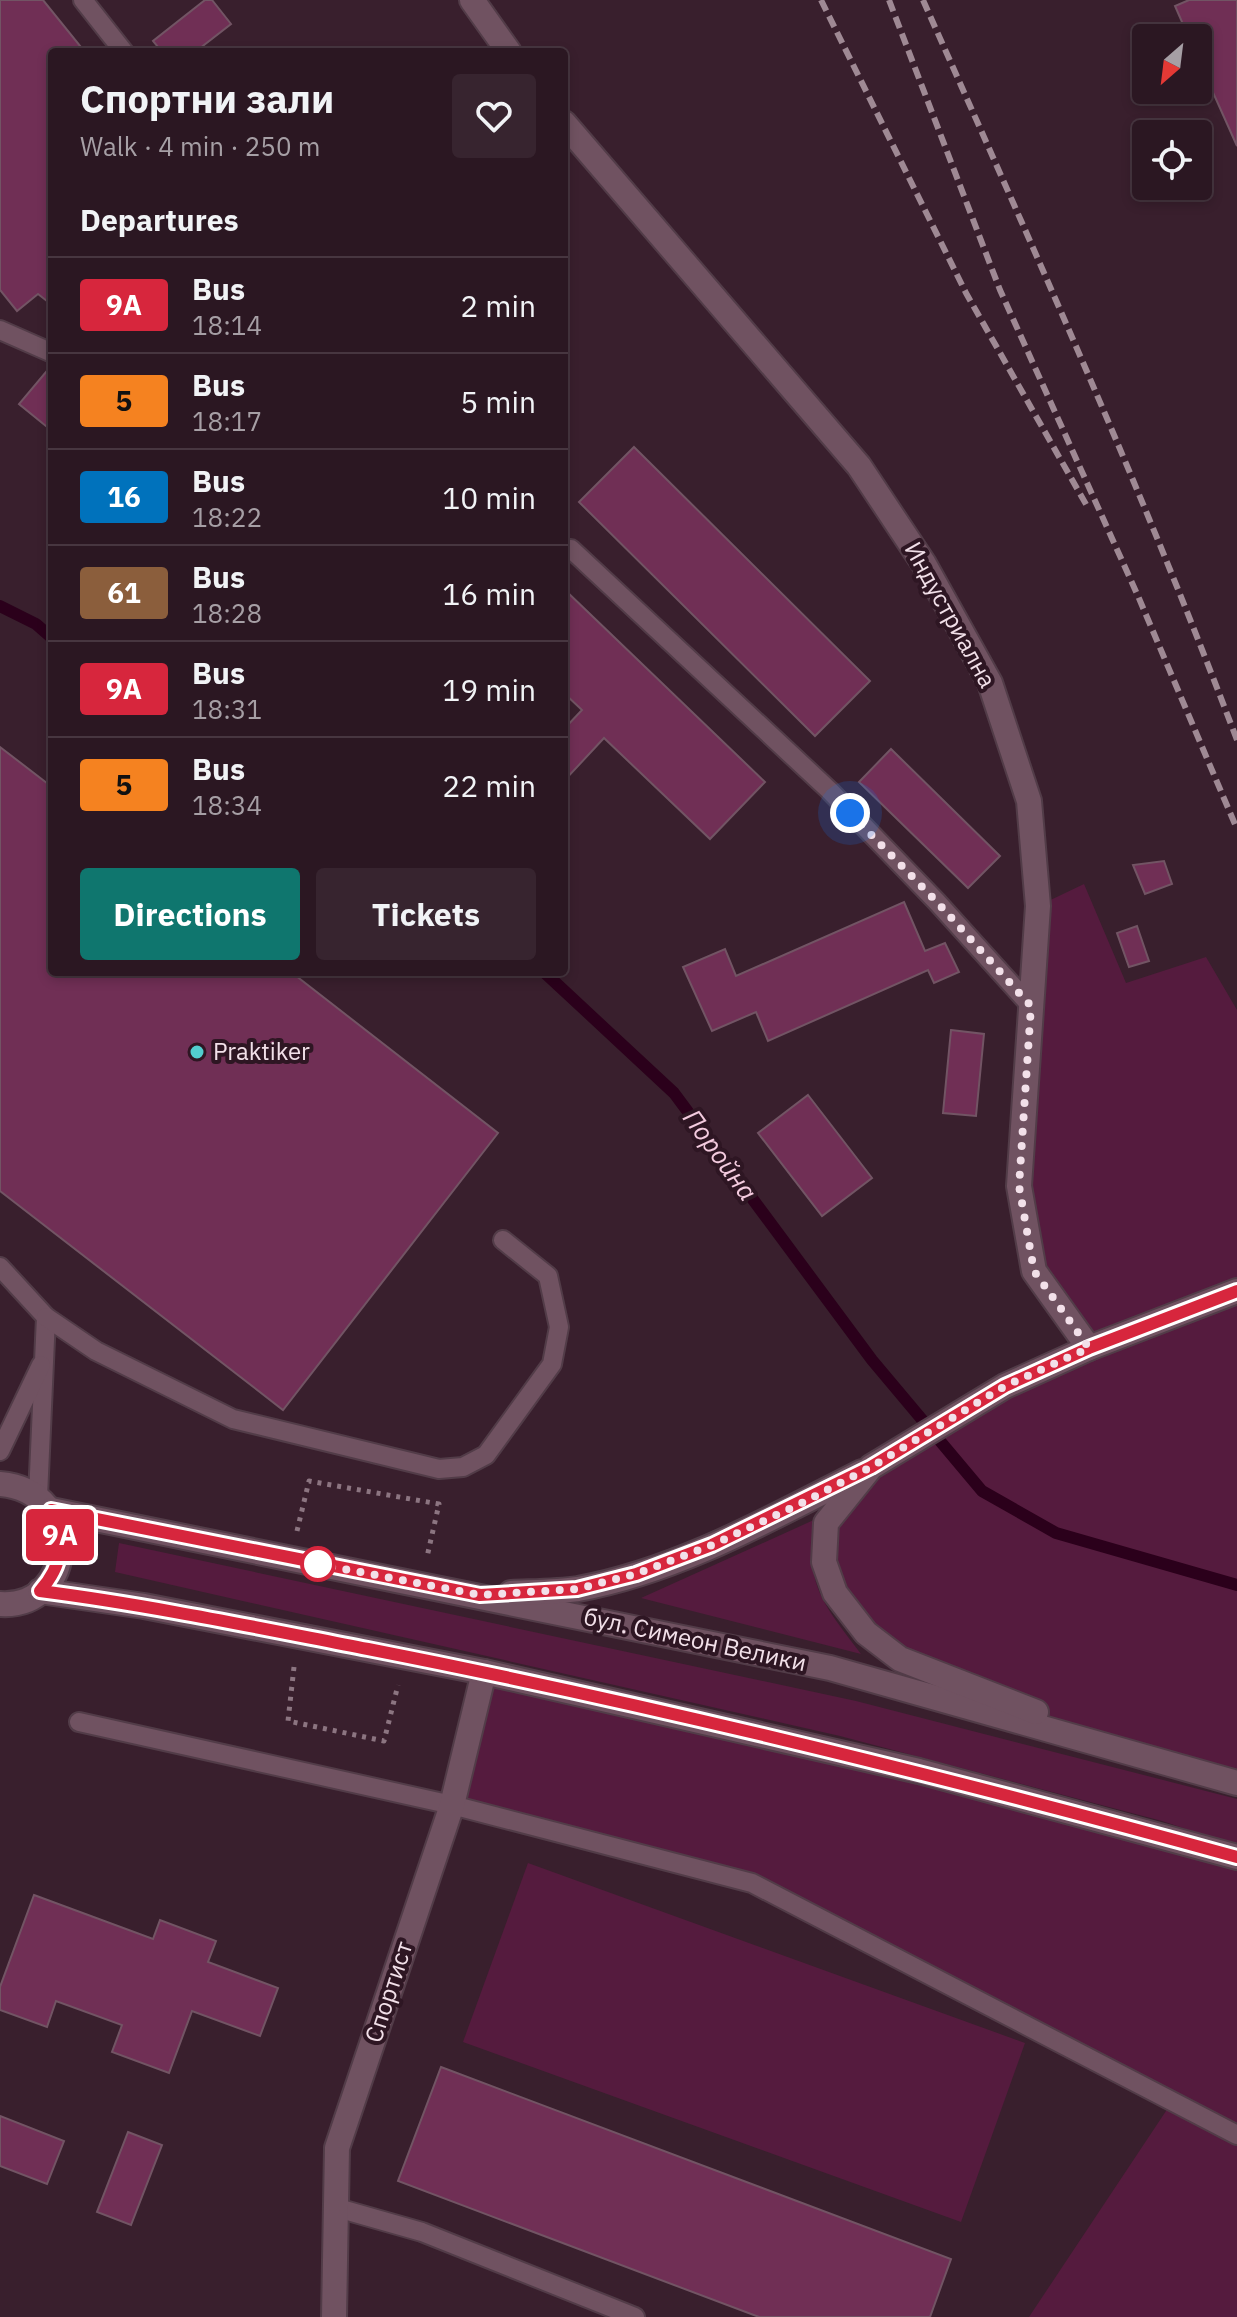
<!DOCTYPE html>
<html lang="en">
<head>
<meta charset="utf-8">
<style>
	body { margin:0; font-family:"IBM Plex Sans",sans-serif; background:#37242f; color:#f1f3f6; height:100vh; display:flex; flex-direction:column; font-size:30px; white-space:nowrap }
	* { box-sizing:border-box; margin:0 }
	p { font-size:26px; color:#a69fa5 }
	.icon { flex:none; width:44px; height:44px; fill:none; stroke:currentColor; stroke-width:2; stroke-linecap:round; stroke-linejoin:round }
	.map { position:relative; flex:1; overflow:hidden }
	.sheet { position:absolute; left:48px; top:48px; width:520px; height:928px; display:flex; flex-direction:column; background:#2b1722; border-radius:8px; box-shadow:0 4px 12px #0003,0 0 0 2px #473640 }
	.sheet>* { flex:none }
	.badge { padding:0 16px; border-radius:6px; font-size:28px; line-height:52px }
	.needle { width:52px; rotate:208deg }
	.buttons { position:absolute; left:1132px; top:24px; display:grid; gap:16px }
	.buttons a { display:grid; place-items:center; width:80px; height:80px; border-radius:8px; background:#2b1722; box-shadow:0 4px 12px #0003,0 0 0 2px #473640; font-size:40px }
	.you { position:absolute; width:40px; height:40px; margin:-20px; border:6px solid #fff; border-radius:50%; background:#1a73e8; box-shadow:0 0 0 12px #1a73e833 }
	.map>.badge { position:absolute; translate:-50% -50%; box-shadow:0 0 0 4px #fff }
	h2 { padding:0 32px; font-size:30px; line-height:72px }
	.round { display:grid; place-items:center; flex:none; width:84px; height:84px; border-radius:8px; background:#37242f }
	.head { display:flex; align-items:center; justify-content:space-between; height:136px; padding:0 32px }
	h1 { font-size:38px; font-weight:800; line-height:60px }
	.action { display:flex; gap:16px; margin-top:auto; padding:16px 32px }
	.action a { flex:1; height:92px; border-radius:8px; background:#0f766e; color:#fff; font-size:32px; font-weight:800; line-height:92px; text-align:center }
	.action a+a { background:#37242f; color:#f1f3f6 }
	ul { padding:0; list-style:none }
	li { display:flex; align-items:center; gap:24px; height:96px; padding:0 32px; border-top:2px solid #473640 }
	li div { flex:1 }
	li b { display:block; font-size:30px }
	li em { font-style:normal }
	li .badge { min-width:88px; font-weight:700; text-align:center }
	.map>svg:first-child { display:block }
</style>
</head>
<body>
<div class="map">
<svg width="1237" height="2317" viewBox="0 0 1237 2317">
	<rect width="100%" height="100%" fill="#391f2d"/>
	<g fill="#551b3e">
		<path d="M1084 884 1126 983 1206 957 1237 1010V1783L1171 1764 900 1659 835 1593 826 1523 870 1470 1089 1348 1034 1271 1019 1186 1038 906Z"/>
		<path d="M816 1519C803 1585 824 1604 861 1654L641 1598Z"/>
		<path d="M119 1543 856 1701 1237 1799V1846L1162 1821 840 1736 115 1572Z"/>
		<path d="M484 1672 1237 1857V2317H1029L1172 2102 752 1883 452 1805Z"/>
		<path d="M528 1863 1025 2043 961 2222 463 2042Z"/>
	</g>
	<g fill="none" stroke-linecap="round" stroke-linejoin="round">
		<g stroke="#2b001b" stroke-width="12">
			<path d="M0 606 36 624 52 638"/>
			<path d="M544 972 674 1093 872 1360 982 1491 1056 1533 1237 1585"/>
		</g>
	</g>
	<g fill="#702f55" stroke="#725464" stroke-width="2">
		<path d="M0 0H43L85 52H52V305L38 294 17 311 0 290Z"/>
		<path d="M205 0H212L231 24 195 52H162L153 41Z"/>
		<path d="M1189 0H1237V146L1198 59V38H1189L1175 6Z"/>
		<path d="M51 366 52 367V431L19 404Z"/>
		<path d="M634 447 870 681 815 736 579 502Z"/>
		<path d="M564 589 765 782 710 839 604 738 564 781V729L582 710 564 693Z"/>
		<path d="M0 747 52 787V972H291L498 1133 283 1410 0 1191Z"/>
		<path d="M891 749 1000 856 968 888 859 782Z"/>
		<path d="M1164 861 1172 884 1145 894 1133 865Z"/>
		<path d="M904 902 925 951 945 943 959 972 934 983 928 970 768 1041 756 1012 712 1031 683 967 725 949 736 976Z"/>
		<path d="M1137 926 1149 961 1129 967 1117 933Z"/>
		<path d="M951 1030 984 1034 976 1116 943 1113Z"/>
		<path d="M808 1095 872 1178 822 1216 758 1133Z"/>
		<path d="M34 1895 153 1939 160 1920 216 1941 208 1962 278 1988 260 2036 192 2011 169 2073 112 2052 122 2025 56 2001 47 2027 0 2010V1987Z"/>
		<path d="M441 2067 951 2259 930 2317H759L398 2181Z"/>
		<path d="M0 2116 64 2141 47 2184 0 2166Z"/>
		<path d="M128 2132 162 2145 131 2225 97 2212Z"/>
	</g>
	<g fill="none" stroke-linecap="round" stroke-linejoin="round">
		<g stroke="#523c48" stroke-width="22">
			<g id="lane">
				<path d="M83 0 124 52"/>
				<path d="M0 330 50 352"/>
				<path d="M571 549 829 790 937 902 1031 1006"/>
				<path d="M0 1267 46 1317 38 1496"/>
				<path d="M46 1317 96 1351 233 1419 439 1469 463 1467 486 1455 552 1364 559 1327 548 1276 503 1240"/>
				<path d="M0 1451 41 1365"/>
				<path d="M79 1722 452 1805 752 1883 1237 2135"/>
				<path d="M334 2207 422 2232 635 2317"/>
			</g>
		</g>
		<g stroke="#523c48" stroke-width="28">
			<g id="street">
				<path d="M472 0 509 52"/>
				<path d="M564 123 859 466 924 564 990 683 1029 801 1038 906 1019 1186 1034 1271 1089 1348"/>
				<path d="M334 2317 337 2148 452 1805 484 1672"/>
			</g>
		</g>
		<g stroke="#523c48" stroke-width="28">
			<g id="secondary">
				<path d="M0 1484C84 1491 77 1609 0 1604"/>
				<path d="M51 1510 830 1668 1237 1783"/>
				<path d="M40 1591 144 1606 484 1672 919 1771 1237 1857"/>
				<path d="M511 1593C533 1592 557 1592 578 1589 678 1571 773 1517 862 1472"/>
				<path d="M1036 1712 900 1659 866 1633 835 1593 824 1562 826 1523 871 1467 1005 1386 1089 1348 1237 1291"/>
			</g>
		</g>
		<g stroke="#8c7581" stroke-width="5" stroke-dasharray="4 6" stroke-linecap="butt">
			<path d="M297 1531 309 1481 439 1504 427 1557"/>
			<path d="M294 1667 288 1721 384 1741 398 1685"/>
		</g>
		<use href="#lane" stroke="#705261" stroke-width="18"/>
		<use href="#street" stroke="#705261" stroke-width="24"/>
		<use href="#secondary" stroke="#705261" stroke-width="24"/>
		<g stroke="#9f8994" stroke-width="6" stroke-dasharray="12 6" stroke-linecap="butt">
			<path d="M821 0 966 293 1087 506"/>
			<path d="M889 0 1000 290 1138 596 1237 829"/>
			<path d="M923 0C1032 245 1142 489 1237 740"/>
		</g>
	</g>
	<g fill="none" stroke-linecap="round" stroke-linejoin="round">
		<g stroke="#fff" stroke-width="18">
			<path id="line" d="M1237 1291 1089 1348 1005 1386 871 1467 712 1545 636 1574 577 1589 480 1595 51 1510C66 1540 63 1565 40 1591 150 1605 259 1628 368 1649 660 1706 950 1778 1237 1857"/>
		</g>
		<use href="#line" stroke="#d7263d" stroke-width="12"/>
		<path stroke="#f2e0e9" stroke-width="8" stroke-dasharray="0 14.4" d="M318 1564 480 1595 577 1589 636 1574 712 1545 800 1504 871 1467 1005 1386 1089 1348 1034 1271 1019 1186 1031 1006 937 902 850 813"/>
	</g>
	<circle fill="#52cdcf" stroke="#2e1623" stroke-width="3" cx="197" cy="1052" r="8"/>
	<circle fill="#fff" stroke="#d7263d" stroke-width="4" cx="318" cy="1564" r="16"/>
	<g text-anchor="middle" stroke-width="8" stroke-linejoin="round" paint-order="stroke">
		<g font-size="24" fill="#f2e0e9" stroke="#2e1623">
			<text transform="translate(950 615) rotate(61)" y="8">Индустриална</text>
			<text transform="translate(695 1640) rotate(12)" y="8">бул. Симеон Велики</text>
			<text transform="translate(389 1992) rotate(-72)" y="8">Спортист</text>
		</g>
		<g font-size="24" fill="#f2e0e9" stroke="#2e1623" text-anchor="start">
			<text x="213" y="1060">Praktiker</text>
		</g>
		<g font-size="26" font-style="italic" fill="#f4cbdf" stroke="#2e1623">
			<text transform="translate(720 1155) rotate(54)" y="9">Поройна</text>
		</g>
	</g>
</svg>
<div class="buttons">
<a><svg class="needle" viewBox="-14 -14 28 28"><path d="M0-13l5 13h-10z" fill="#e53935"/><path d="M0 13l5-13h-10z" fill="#a69fa5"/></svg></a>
<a><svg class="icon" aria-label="locate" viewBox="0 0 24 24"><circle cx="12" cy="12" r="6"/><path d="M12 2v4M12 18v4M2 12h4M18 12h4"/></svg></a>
</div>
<div class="you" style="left:850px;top:813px"></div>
<b class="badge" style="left:60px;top:1535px;background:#d7263d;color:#fff">9А</b>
<section class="sheet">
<div class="head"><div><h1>Спортни зали</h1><p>Walk · 4 min · 250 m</p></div><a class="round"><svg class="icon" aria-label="heart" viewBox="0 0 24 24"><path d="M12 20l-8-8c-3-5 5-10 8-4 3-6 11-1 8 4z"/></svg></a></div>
<h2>Departures</h2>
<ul>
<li><span class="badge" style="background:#d7263d;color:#fff">9А</span><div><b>Bus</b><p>18:14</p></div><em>2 min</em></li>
<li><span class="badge" style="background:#f58220;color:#111">5</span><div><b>Bus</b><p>18:17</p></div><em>5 min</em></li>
<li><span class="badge" style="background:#0072bc;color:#fff">16</span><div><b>Bus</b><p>18:22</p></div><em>10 min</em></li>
<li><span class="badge" style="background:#8b5e3c;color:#fff">61</span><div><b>Bus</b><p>18:28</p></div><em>16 min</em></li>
<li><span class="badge" style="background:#d7263d;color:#fff">9А</span><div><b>Bus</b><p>18:31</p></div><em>19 min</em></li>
<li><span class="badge" style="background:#f58220;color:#111">5</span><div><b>Bus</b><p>18:34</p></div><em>22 min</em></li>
</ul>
<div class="action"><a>Directions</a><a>Tickets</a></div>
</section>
</div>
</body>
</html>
